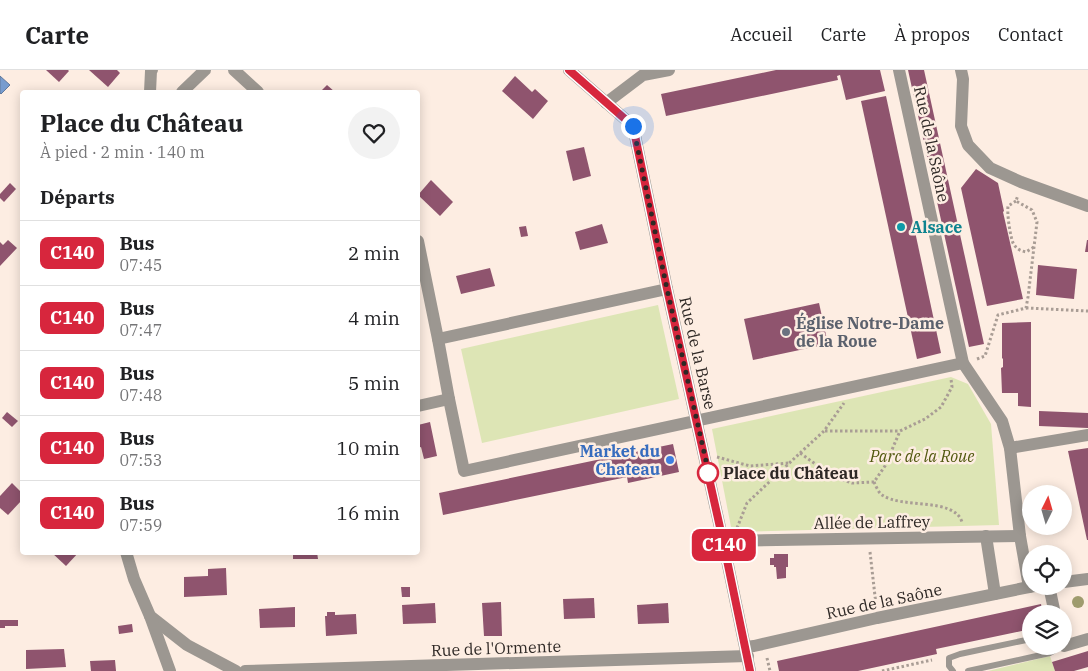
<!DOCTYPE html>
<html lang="fr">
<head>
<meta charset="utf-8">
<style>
	body { margin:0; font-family:"IBM Plex Serif",serif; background:#f2f2f2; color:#202124; height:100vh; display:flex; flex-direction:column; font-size:19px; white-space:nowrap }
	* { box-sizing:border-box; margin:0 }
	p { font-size:16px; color:#757577 }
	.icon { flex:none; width:28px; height:28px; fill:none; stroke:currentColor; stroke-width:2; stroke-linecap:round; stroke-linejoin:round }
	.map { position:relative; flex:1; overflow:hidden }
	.details { position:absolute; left:20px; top:20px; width:400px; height:465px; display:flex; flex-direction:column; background:#fff; border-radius:5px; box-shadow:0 2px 12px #0003 }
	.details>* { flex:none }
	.badge { padding:0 10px; border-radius:8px; font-size:18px; line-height:32px }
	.needle { width:32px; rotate:5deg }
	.tools { position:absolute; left:1022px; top:415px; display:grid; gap:10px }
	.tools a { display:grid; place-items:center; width:50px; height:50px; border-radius:50%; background:#fff; box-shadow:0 2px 12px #0003; font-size:25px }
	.you { position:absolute; width:25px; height:25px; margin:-12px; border:4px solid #fff; border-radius:50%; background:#1a73e8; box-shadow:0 0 0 8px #1a73e833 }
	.map>.badge { position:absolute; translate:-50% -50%; box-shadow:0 0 0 2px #fff }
	h2 { padding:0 20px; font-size:19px; line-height:45px }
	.round { display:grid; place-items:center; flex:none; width:52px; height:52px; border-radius:26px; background:#f2f2f2 }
	.summary { display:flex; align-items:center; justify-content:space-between; height:85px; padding:0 20px }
	h1 { font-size:24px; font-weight:700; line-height:38px }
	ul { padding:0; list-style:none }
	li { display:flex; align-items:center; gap:15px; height:65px; padding:0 20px; border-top:1px solid #e0e0e0 }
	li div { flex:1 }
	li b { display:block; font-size:19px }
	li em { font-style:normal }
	li .badge { min-width:55px; font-weight:700; text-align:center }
	header { display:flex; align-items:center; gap:30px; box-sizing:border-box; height:70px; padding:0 25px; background:#fff; border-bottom:1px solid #e0e0e0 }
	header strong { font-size:24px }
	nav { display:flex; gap:28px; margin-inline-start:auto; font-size:18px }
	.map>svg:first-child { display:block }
</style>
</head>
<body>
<header>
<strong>Carte</strong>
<nav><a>Accueil</a><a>Carte</a><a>À propos</a><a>Contact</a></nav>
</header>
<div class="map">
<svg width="1088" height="601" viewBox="0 0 1088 601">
	<rect width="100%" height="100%" fill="#fdede2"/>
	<g fill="#dde5b5">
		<path d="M658 235 679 329 482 373 461 279Z"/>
		<path d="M951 307 968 314 991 354 999 455 732 462 712 359Z"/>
		<path d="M1050 586 1055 601H988Z"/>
	</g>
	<path fill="#779ccf" stroke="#61799c" d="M0 6 10 15 1 24 0 23Z"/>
	<g fill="#8f546e">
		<path d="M46 0H68L69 1 59 12Z"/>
		<path d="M89 0H117L120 3 108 17Z"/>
		<path d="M776 0H880L885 21 846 30 840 5 837 6 838 10 666 46 661 24Z"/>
		<path d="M908 0H924L984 274 969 277Z"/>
		<path d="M515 6 532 22 535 19 548 31 533 49 502 21Z"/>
		<path d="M327 15 335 22H320Z"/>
		<path d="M886 26 941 283 917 289 861 31Z"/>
		<path d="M584 77 591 106 573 111 566 81Z"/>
		<path d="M976 99 998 113 1004 141 1003 142 1023 229 987 236 961 118Z"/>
		<path d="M431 110 453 132 440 146 418 125Z"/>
		<path d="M10 113 16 119 4 132 0 128V124Z"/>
		<path d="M602 154 608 173 580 180 575 162Z"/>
		<path d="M526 156 528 166 521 167 519 157Z"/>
		<path d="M8 170 17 178 0 196V172L3 175Z"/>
		<path d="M1087 170H1088V182H1085Z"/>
		<path d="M1038 195 1077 199 1074 229 1036 225Z"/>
		<path d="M490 198 495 216 461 224 456 206Z"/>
		<path d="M819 233 828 274 753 290 744 249Z"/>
		<path d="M1031 252V337L1018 336V323H1002L1001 298 1003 297V289L1002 288V253Z"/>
		<path d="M1039 341 1088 343V358L1039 356Z"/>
		<path d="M7 342 18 351 12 357 2 348Z"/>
		<path d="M430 352 437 386 424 389 421 377 418 378V355Z"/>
		<path d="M673 374 679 402 628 413 627 407 443 445 439 423Z"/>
		<path d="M1088 378V470H1087L1068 381Z"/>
		<path d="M12 413 22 423V430L8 445 0 438V426Z"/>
		<path d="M51 482H79L66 496Z"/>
		<path d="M293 482H317L318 489H293Z"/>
		<path d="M774 484H788V497H786V508L777 509 776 497H774V495H770V488H774Z"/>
		<path d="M226 498 227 525 184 527V507L208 506V499Z"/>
		<path d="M401 517H410V527H402Z"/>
		<path d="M594 528 595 548 564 549 563 529Z"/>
		<path d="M501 532 502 566H484L482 533Z"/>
		<path d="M435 533 436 553 403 554 402 535Z"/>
		<path d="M668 533 669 553 638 554 637 535Z"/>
		<path d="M1041 534 1043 544H1031V559L936 579 937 584 858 601H779L777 591Z"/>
		<path d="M295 537V557L260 558 259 539Z"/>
		<path d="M327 542H335V545L356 544 357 564 326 566 325 546H327Z"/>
		<path d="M0 550H18V556H5V558H0Z"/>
		<path d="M132 554 133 562 119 564 118 556Z"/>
		<path d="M64 579 66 597 26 599V580Z"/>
		<path d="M1088 581V597L1074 601H1055L1052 592Z"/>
		<path d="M115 590 116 601H91L90 591Z"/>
	</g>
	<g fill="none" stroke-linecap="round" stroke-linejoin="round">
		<g stroke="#a99d95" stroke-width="3" stroke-dasharray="2.5 2.5" stroke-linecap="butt">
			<path d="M1016 131 1008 136C1007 145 1010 165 1013 173 1016 179 1021 181 1026 182L1034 177"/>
			<path d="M1026 238 1088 241"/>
			<path d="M977 289 985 286 998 245 1026 238 1028 227 1037 152 1032 140 1016 131 1018 125"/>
			<path d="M825 361H900"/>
			<path d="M800 383 824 361 844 333"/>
			<path d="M717 387 750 396 789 393"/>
			<path d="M874 412C876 416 878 422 882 425 902 439 954 427 962 452"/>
			<path d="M737 458 747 433 800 383 832 406 852 413 874 412 885 396 900 361 925 349 941 337 952 317 951 309"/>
			<path d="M870 482 876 535"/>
			<path d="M767 588 770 601"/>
			<path d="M882 601 932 590"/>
		</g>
		<g stroke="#9c9791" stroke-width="6">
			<path d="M953 601 949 596V588L960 584 1031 569"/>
			<path d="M968 601 1050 583 1062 576"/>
		</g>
		<g stroke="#9c9791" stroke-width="12">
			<path d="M234 0 258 22"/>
			<path d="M569 0 633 56 667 219 723 471 750 601"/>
			<path d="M899 0 963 293 1002 351 1010 378 1020 466 1029 517"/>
			<path d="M961 0 963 9 961 56 968 75 990 98 1021 112 1088 136"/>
			<path d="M150 22 151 1 152 0"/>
			<path d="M182 22 205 0"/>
			<path d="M606 33 643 5 669 0"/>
			<path d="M418 171 438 269 449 329 464 401 963 293"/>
			<path d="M438 269 667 219"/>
			<path d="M418 336 449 329"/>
			<path d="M1010 378 1088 365"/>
			<path d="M986 466 995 524"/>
			<path d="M723 471 1020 466"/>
			<path d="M126 482 134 509 150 546 187 575 236 601"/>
			<path d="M1064 512 1088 509"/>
			<path d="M1049 516 1055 544"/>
			<path d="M150 546 170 601"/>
			<path d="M1064 576 1088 569"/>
			<path d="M746 577 754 576 877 548 1034 516"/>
			<path d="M245 601 748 586"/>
		</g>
	</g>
	<circle fill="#9f9c6e" cx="1078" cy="532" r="6"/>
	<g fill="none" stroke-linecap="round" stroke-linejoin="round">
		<g stroke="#fff" stroke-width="11">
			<path id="line" d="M569 0 633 56 667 219 723 471 750 601"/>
		</g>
		<use href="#line" stroke="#d7263d" stroke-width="8"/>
		<path stroke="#2e2825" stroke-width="5" stroke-dasharray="0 9" d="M633 56 667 219 709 404 708 403"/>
	</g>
	<circle fill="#0f9aa8" stroke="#fdede2" stroke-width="2" cx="901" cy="157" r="5"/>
	<circle fill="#6b7280" stroke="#fdede2" stroke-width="2" cx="786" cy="262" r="5"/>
	<circle fill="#3f7fe0" stroke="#fdede2" stroke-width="2" cx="670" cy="390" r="5"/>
	<circle fill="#fff" stroke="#d7263d" stroke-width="2.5" cx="708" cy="403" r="10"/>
	<g text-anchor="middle" stroke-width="5" stroke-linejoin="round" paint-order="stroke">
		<g font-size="16" fill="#2e2825" stroke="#fdede2">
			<text transform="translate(932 74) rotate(78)" y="6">Rue de la Saône</text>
			<text transform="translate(698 283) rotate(77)" y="6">Rue de la Barse</text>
			<text transform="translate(872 452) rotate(-1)" y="6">Allée de Laffrey</text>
			<text transform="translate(884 531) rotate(-12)" y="6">Rue de la Saône</text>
			<text transform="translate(496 578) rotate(-2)" y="6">Rue de l'Ormente</text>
		</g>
		<g font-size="16" font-weight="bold" fill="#0d838f" stroke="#fdede2" text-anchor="start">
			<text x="911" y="163">Alsace</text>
		</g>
		<g font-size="16" font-weight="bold" fill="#5b616d" stroke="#fdede2" text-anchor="start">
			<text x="796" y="259">Église Notre-Dame<tspan x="796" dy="18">de la Roue</tspan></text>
		</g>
		<g font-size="16" font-weight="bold" fill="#366cbe" stroke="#fdede2" text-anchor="end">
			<text x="660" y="387">Market du<tspan x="660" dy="18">Chateau</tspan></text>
		</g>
		<g font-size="16" font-style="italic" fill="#525910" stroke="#fdede2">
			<text x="922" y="392">Parc de la Roue</text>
		</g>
		<g font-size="16" font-weight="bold" fill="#2e2825" stroke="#fdede2" text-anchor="start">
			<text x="723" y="409">Place du Château</text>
		</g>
	</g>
</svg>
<div class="tools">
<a><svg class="needle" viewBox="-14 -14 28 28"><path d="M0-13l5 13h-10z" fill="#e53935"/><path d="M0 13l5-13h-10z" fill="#757577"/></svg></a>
<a><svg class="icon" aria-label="locate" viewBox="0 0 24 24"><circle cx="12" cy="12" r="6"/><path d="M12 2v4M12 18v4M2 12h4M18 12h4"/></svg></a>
<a><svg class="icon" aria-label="layers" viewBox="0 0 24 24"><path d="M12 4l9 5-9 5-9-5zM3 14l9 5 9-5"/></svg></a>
</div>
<div class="you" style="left:633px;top:56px"></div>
<b class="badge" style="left:724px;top:475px;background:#d7263d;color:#fff">C140</b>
<section class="details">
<div class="summary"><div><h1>Place du Château</h1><p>À pied · 2 min · 140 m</p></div><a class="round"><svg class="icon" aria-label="heart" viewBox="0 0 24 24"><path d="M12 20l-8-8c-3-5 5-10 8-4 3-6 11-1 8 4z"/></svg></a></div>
<h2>Départs</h2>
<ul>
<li><span class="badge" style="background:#d7263d;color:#fff">C140</span><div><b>Bus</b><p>07:45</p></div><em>2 min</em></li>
<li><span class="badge" style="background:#d7263d;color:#fff">C140</span><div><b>Bus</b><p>07:47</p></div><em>4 min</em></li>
<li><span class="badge" style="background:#d7263d;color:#fff">C140</span><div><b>Bus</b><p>07:48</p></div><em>5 min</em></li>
<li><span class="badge" style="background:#d7263d;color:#fff">C140</span><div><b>Bus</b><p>07:53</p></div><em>10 min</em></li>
<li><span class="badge" style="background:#d7263d;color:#fff">C140</span><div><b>Bus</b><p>07:59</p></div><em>16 min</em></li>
</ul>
</section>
</div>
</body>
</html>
